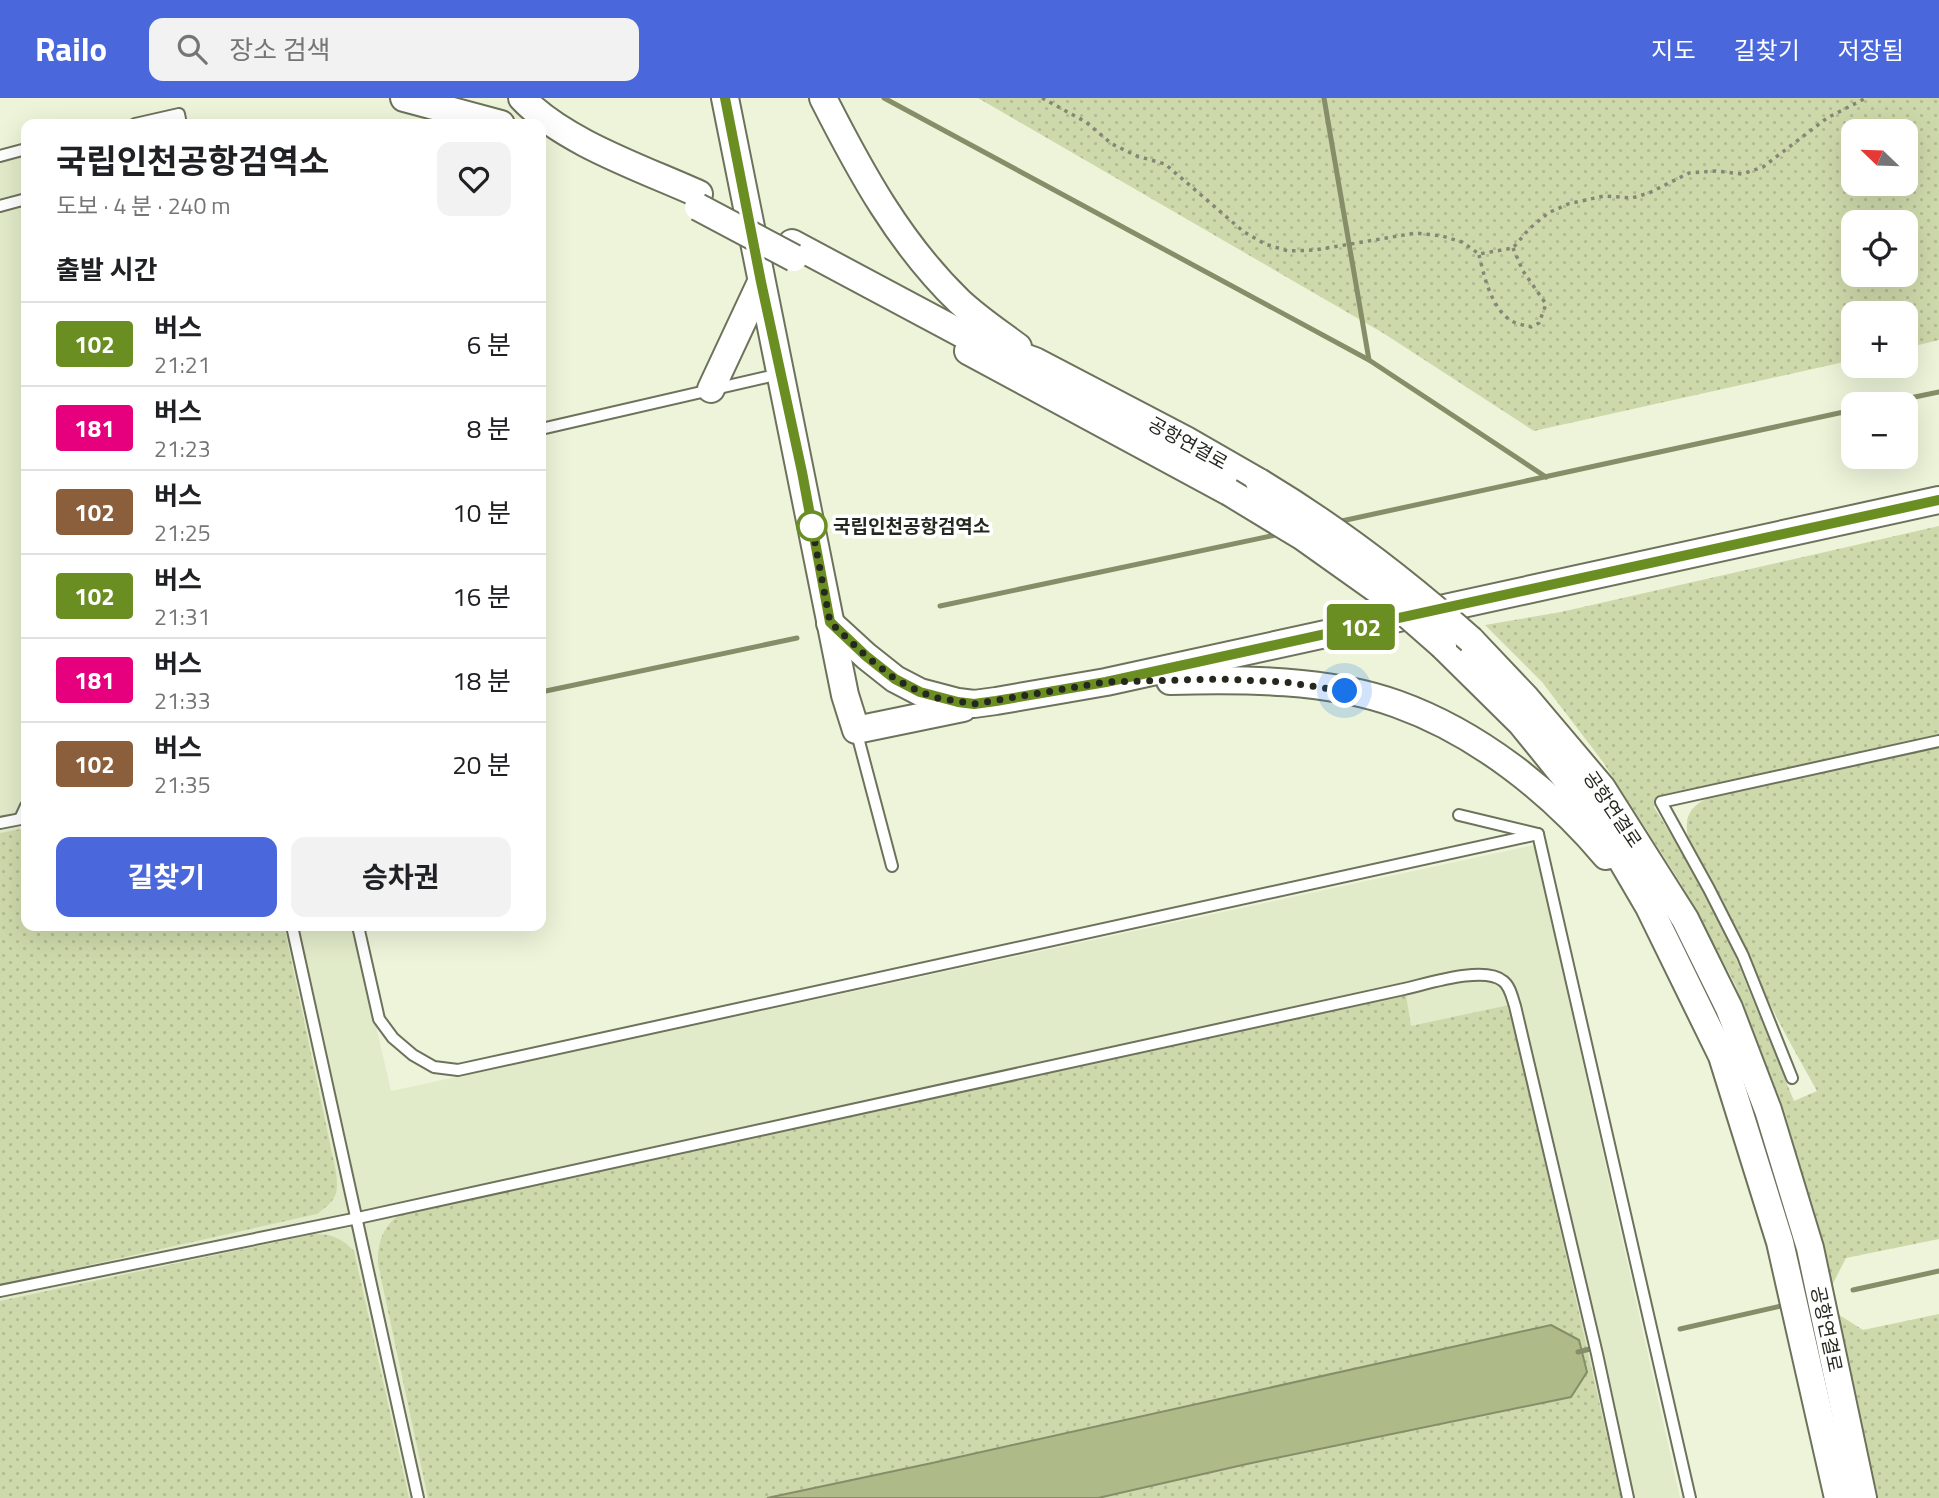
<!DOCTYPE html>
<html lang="ko">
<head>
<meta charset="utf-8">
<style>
	body { margin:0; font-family:"Titillium Web","Noto Sans KR",sans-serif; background:#f2f2f2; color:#202124; height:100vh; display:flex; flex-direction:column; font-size:26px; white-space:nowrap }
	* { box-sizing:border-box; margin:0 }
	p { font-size:23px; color:#757577 }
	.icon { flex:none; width:38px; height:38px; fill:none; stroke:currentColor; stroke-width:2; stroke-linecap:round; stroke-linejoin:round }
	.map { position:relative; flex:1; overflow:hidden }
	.side { position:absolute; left:21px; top:21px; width:525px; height:812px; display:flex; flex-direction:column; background:#fff; border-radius:14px; box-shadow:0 7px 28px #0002 }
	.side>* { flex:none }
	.badge { padding:0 14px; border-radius:5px; font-size:24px; line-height:46px }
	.needle { width:46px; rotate:293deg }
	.buttons { position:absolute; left:1841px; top:21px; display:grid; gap:14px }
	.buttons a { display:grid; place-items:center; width:77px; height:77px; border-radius:14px; background:#fff; box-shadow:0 7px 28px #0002; font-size:35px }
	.you { position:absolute; width:35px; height:35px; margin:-18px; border:5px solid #fff; border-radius:50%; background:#1a73e8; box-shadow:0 0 0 10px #1a73e833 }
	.map>.badge { position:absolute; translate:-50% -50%; box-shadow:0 0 0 4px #fff }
	h2 { padding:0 35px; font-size:26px; line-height:63px }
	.round { display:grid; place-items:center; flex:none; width:74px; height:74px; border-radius:14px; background:#f2f2f2 }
	.headline { display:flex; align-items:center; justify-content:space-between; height:119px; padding:0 35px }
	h1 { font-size:33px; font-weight:700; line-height:52px }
	.cta { display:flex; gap:14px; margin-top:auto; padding:14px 35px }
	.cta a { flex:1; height:80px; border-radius:14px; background:#4a68dc; color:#fff; font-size:28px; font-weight:700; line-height:80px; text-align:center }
	.cta a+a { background:#f2f2f2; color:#202124 }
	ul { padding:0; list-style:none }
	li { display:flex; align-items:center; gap:21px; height:84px; padding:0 35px; border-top:2px solid #e0e0e0 }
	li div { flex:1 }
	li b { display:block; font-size:26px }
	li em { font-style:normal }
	li .badge { min-width:77px; font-weight:700; text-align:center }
	header { display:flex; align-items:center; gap:42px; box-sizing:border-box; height:98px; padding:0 35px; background:#4a68dc; color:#fff }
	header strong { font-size:33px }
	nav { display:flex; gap:38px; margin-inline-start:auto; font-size:24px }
	.search { width:490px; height:63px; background:#f2f2f2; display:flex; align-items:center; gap:18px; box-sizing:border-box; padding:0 24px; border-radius:14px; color:#757577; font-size:26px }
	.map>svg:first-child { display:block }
</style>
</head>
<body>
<header>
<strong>Railo</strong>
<div class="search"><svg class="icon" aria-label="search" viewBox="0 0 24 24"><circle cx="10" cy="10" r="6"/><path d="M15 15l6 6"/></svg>장소 검색</div>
<nav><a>지도</a><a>길찾기</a><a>저장됨</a></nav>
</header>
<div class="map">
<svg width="1939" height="1400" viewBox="0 0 1939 1400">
	<defs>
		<pattern id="grass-dots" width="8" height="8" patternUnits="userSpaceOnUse" patternTransform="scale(1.75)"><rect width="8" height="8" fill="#ced9ab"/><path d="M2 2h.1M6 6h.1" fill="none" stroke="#b1ba93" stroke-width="1.8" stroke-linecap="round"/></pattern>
	</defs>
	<rect width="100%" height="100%" fill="#edf4d9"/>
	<path fill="#e1eac9" d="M26 58V828H353L391 993 1534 747 1680 1400H0V64Z"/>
	<g fill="url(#grass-dots)" fill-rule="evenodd">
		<path d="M978 0H1939V242L1906 250V215H1853V262L1534 333 1383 235ZM1906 33V86H1853V33ZM1906 124V177H1853V124Z"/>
		<path d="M1939 428V639L1662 699 1656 704 1654 709 1700 784 1731 848 1794 1003 1817 993C1804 969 1790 946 1778 922 1755 878 1737 831 1714 787 1704 767 1684 748 1687 724 1689 708 1703 702 1716 696L1939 646V1141L1846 1160 1828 1195 1782 1008 1735 886 1680 784 1603 664 1542 584 1485 527 1561 514Z"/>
		<path d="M26 730V828H284L336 1074C339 1097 336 1102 317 1116L0 1187V735Z"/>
		<path d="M1406 897 1411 928 1509 907 1621 1400H428L378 1166C377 1146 383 1127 401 1116L1317 914Z"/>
		<path d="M314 1136C332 1136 341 1140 354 1153L409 1400H0V1203Z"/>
		<path d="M1833 1213 1863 1232 1939 1216V1400H1875Z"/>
	</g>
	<path fill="#aeba88" stroke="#858e68" stroke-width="2" d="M1551 1227 1579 1242 1587 1274 1571 1299 1247 1366 1098 1400H767L932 1365Z"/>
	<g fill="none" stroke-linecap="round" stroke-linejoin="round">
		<g stroke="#858e68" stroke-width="5">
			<path d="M884 0 1369 262 1546 379"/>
			<path d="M1324 0 1369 262"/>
			<path d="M1881 306 1939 294"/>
			<path d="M1337 424 1853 312"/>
			<path d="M940 508 1280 436"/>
			<path d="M541 594 797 540"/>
			<path d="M1853 1192 1939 1173"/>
			<path d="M1680 1231 1781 1208"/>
			<path d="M1578 1254 1590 1251"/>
		</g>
		<g stroke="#6c725b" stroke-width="14">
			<g id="service">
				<path d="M135 26 179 16 181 26"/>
				<path d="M0 58 26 51"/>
				<path d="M0 108 26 101"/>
				<path d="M541 331 780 276"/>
				<path d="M856 632 892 768"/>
				<path d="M1459 717 1538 736 1690 1400"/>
				<path d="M20 721 26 708"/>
				<path d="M0 725 26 720"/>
				<path d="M292 828 418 1400"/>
				<path d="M358 828 379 921 393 940 413 957 434 969 458 972 1538 736"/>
				<path d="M1792 980 1743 858 1709 791 1661 704 1939 643"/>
				<path d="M0 1193 358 1120 1404 891C1427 886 1484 867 1503 883 1510 888 1512 899 1515 908L1597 1256 1628 1400"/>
			</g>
		</g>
		<g stroke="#6c725b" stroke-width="30">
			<g id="tertiary">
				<path d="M404 0 501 26"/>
				<path d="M522 0C563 44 644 71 699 96"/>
				<path d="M725 0 845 597 856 632 963 610"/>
				<path d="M823 0C860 73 899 145 959 203 977 220 998 234 1018 249"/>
				<path d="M792 145 966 238 1035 263 1186 342 1259 384"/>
				<path d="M968 253 1229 394"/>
				<path d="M711 291 761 184"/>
				<path d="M830 525 866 558 895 581 920 594 958 604 974 606 996 603 1106 584 1939 402"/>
				<path d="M1471 542 1525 599 1602 690 1685 821 1729 910 1768 1012 1810 1150 1863 1400"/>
				<path d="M1443 548 1521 625 1594 715 1649 809 1722 958 1780 1144 1838 1400"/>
				<path d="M1170 583C1243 581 1328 581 1397 606 1478 635 1551 693 1606 758"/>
			</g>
		</g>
		<g stroke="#838876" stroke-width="3.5" stroke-dasharray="3.5 5" stroke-linecap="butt">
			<path d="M1042 0 1086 24 1112 46 1137 58 1165 66 1244 134 1265 146 1288 153 1315 152 1416 135 1442 138 1462 144 1479 156 1513 150 1529 131 1548 115 1568 106 1604 98 1632 100 1649 95 1689 75 1716 73 1742 76 1763 69 1827 20 1866 0"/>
			<path d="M1479 157C1484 178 1491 209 1510 222 1516 226 1524 227 1531 229L1539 225 1546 206 1523 173 1513 150"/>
		</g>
		<use href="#service" stroke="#fff" stroke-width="10"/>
		<use href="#tertiary" stroke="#fff" stroke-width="26"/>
		<g stroke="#6c725b" stroke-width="30" stroke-linecap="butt">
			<g id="tertiary-bridge">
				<path d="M698 109 794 160"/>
				<path d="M1259 384C1336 430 1405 483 1471 542"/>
				<path d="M1229 394 1303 439 1386 498 1443 548"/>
			</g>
		</g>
		<use href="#tertiary-bridge" stroke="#fff" stroke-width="26"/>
	</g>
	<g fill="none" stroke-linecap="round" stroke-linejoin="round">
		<g stroke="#fff" stroke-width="16">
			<path id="line" d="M725 0 761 184 802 374 830 524 866 558 895 581 920 594 958 604 974 606 996 603 1106 584 1939 402"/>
		</g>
		<use href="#line" stroke="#6b8e23" stroke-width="10"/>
		<path stroke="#25281e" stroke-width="7" stroke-dasharray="0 12.6" d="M812 428 811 424 830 524 866 558 895 581 920 594 938 600 974 606 1106 584 1220 581 1284 584 1345 593"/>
	</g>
	<circle fill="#fff" stroke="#6b8e23" stroke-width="3.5" cx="812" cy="428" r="14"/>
	<g text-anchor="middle" stroke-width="7" stroke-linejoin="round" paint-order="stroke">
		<g font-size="19" fill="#25281e" stroke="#fff">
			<text transform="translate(1188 345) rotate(29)" y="7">공항연결로</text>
			<text transform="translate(1613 711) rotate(56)" y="7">공항연결로</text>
			<text transform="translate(1827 1231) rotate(78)" y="7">공항연결로</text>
		</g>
		<g font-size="19" font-weight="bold" fill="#25281e" stroke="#fff" text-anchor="start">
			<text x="833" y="435">국립인천공항검역소</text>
		</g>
	</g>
</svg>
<div class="buttons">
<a><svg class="needle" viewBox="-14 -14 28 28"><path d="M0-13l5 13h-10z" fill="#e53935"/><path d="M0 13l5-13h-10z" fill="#757577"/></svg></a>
<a><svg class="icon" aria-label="locate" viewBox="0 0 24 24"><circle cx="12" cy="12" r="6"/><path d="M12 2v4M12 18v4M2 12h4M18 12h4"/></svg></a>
<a>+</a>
<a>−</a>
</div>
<div class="you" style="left:1345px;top:593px"></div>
<b class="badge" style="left:1361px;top:529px;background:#6b8e23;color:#fff">102</b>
<section class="side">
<div class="headline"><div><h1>국립인천공항검역소</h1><p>도보 · 4 분 · 240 m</p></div><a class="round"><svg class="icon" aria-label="heart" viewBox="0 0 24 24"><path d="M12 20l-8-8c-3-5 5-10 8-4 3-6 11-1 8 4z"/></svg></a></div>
<h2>출발 시간</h2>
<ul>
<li><span class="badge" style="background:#6b8e23;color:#fff">102</span><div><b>버스</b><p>21:21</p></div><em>6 분</em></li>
<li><span class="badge" style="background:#e6007e;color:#fff">181</span><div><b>버스</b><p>21:23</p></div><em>8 분</em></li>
<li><span class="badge" style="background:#8b5e3c;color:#fff">102</span><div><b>버스</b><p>21:25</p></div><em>10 분</em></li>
<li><span class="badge" style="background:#6b8e23;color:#fff">102</span><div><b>버스</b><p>21:31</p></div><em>16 분</em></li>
<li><span class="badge" style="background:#e6007e;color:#fff">181</span><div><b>버스</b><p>21:33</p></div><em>18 분</em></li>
<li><span class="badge" style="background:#8b5e3c;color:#fff">102</span><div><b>버스</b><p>21:35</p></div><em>20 분</em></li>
</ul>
<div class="cta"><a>길찾기</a><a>승차권</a></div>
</section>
</div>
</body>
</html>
